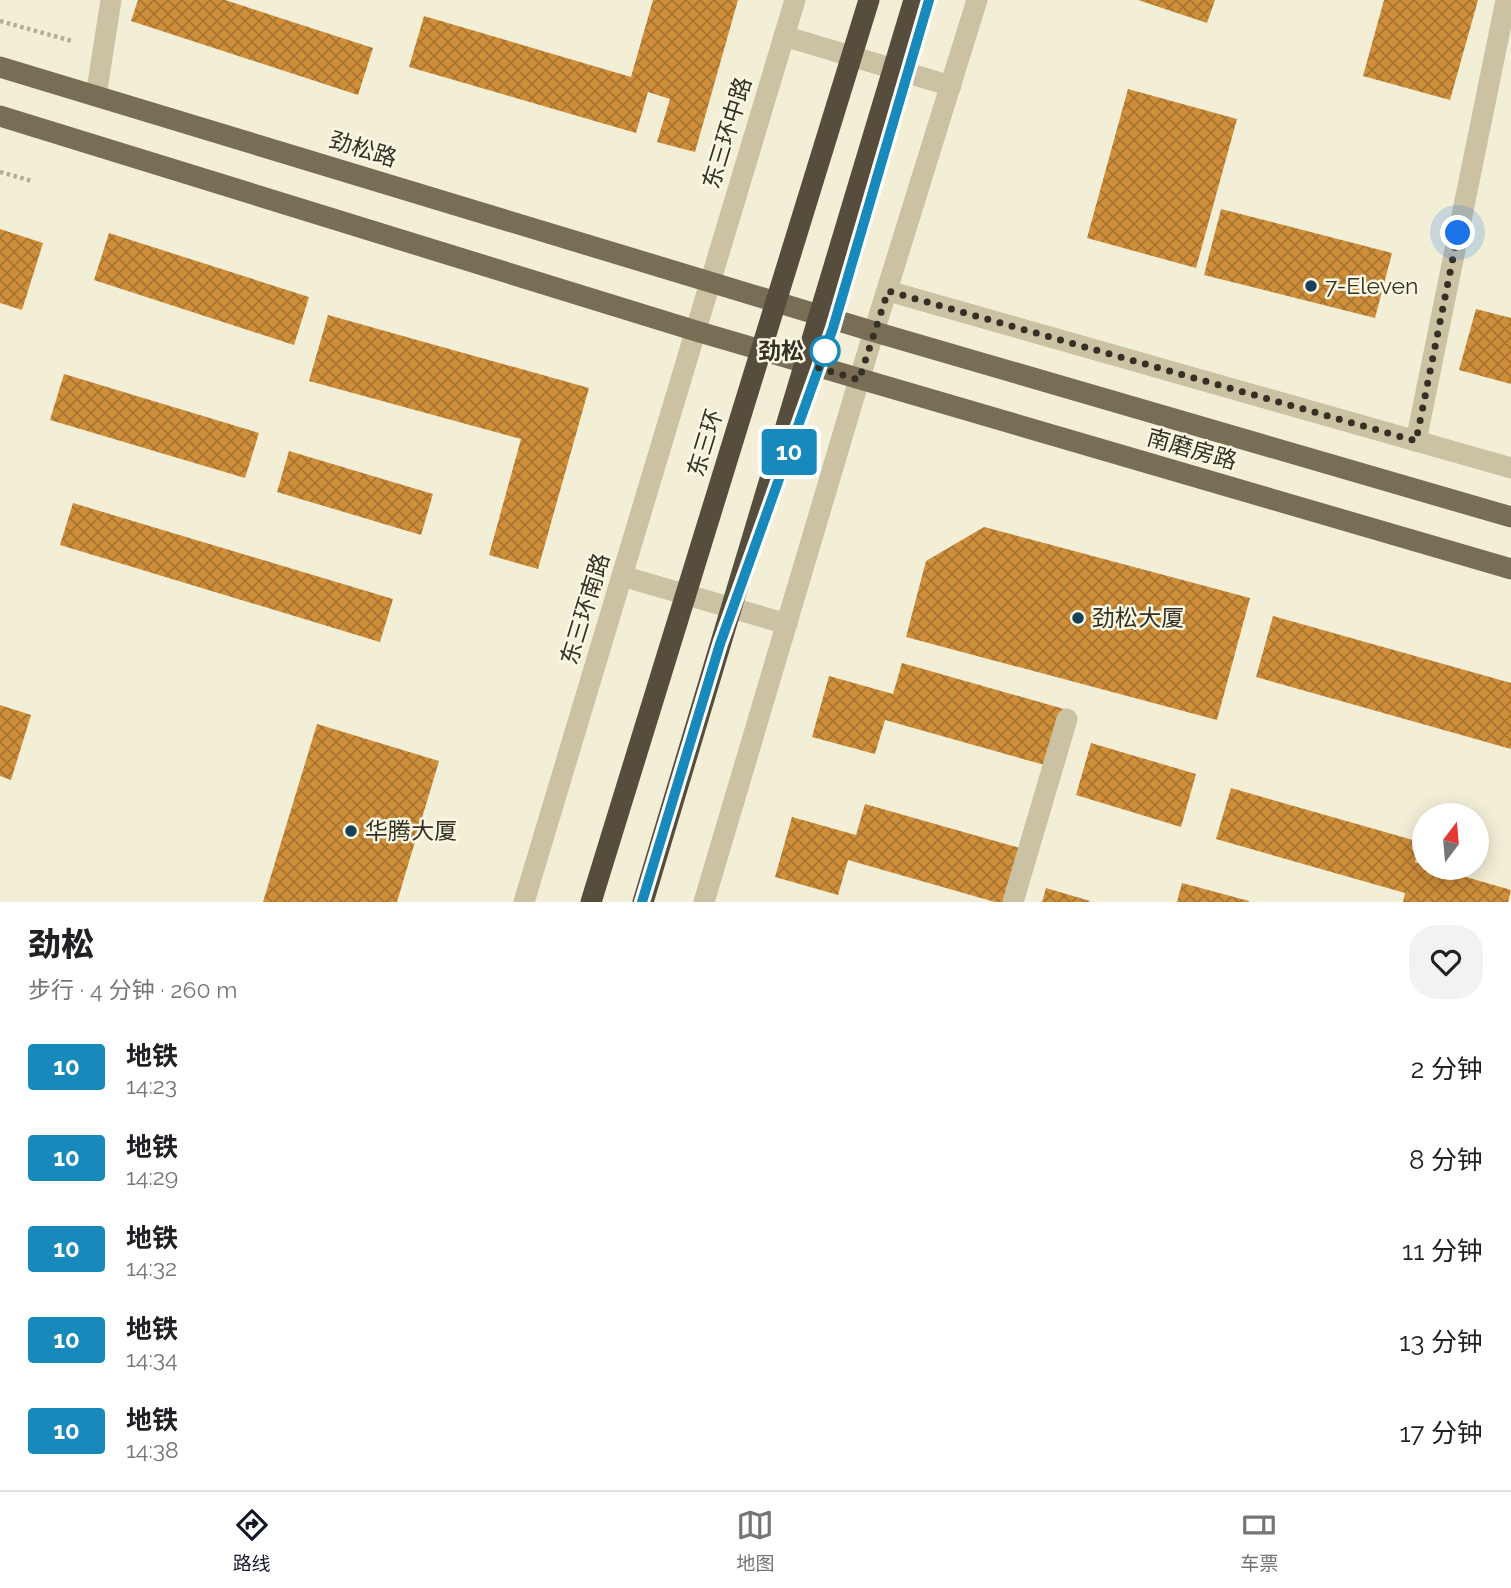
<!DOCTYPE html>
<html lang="zh">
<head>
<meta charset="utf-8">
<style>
	body { margin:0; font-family:Raleway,"Noto Sans SC",sans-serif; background:#f2f2f2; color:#202124; height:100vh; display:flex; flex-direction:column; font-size:26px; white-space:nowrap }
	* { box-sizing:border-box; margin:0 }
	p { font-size:23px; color:#757577 }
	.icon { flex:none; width:38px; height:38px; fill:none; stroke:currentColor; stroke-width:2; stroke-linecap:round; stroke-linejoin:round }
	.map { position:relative; height:902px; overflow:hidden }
	.panel { display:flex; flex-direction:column; background:#fff; flex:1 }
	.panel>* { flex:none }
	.badge { padding:0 14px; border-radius:5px; font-size:24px; line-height:46px }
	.needle { width:46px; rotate:16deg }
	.fabs { position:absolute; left:1412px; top:803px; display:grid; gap:14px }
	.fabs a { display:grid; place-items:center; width:77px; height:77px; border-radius:50%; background:#fff; box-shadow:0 4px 18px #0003; font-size:35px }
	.you { position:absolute; width:35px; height:35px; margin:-18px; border:5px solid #fff; border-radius:50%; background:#1a73e8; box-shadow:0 0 0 10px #1a73e833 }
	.map>.badge { position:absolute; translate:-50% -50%; box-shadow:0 0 0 4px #fff }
	.round { display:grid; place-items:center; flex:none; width:74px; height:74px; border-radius:28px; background:#f2f2f2 }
	.headline { display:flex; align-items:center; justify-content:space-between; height:119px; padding:0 28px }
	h1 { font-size:33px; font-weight:800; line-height:52px }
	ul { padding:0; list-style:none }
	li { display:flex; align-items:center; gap:21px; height:91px; padding:0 28px }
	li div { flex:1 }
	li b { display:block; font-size:26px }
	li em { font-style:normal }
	li .badge { min-width:77px; font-weight:700; text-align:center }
	.tabs { display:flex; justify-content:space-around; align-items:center; height:98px; border-top:2px solid #e0e0e0; background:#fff; font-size:19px; color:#757577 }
	.tabs a { display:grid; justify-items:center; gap:4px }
	.tabs .on { color:#111827 }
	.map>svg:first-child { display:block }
</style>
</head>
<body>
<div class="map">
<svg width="1511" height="902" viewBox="0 0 1511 902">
	<defs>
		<pattern id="building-cross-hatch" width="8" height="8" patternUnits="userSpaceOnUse" patternTransform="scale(1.75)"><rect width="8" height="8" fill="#ce8e3a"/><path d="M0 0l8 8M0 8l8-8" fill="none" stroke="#a87431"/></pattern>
	</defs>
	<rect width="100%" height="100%" fill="#f3efd7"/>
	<g fill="url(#building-cross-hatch)">
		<path d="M138 0H225L373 48 358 95 131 21Z"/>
		<path d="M653 0H738L695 152 657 142 670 99 648 92 636 133 409 67 424 16 631 77Z"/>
		<path d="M1138 0H1215L1207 23Z"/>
		<path d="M1384 0H1478L1450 100 1363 76Z"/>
		<path d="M1128 89 1237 119 1196 268 1087 238Z"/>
		<path d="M1221 209 1392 253 1375 318 1204 275Z"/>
		<path d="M0 229 43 243 22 310 0 303Z"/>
		<path d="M109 233 309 297 294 345 94 280Z"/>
		<path d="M1476 309 1511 318V384L1459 370Z"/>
		<path d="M328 315 589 388 538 569 489 555 521 439 309 381Z"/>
		<path d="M64 374 259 433 245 478 50 420Z"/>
		<path d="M289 451 433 494 421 535 277 492Z"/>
		<path d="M73 503 393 599 380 642 60 545Z"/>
		<path d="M984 527 1250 598 1217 720 906 637 926 561Z"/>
		<path d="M1273 616 1511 683V749L1256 677Z"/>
		<path d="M902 663 1064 709 1048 766 885 720 875 754 812 737 829 676 893 694Z"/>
		<path d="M0 705 31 715 11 780 0 776Z"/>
		<path d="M317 724 439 761 397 902H263Z"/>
		<path d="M1091 743 1196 774 1181 827 1076 795Z"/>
		<path d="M1231 788 1420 842 1415 862 1424 865V868H1435L1511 890 1508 902H1403L1405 893 1216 839Z"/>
		<path d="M865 804 1027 850 1012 902H995L848 860 838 895 775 877 792 817 856 835Z"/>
		<path d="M1182 883 1249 901V902H1177Z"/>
		<path d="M1046 888 1090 901 1089 902H1042Z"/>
	</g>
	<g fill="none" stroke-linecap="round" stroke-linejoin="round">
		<g stroke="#b7ad8d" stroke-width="4.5" stroke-dasharray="3.5 3.5" stroke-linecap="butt">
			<path d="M0 21 72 41"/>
			<path d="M0 172 32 181"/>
		</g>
		<g stroke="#cbc2a3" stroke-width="21">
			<path d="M784 36 951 86"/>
			<path d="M96 96 111 0"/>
			<path d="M888 291 1511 468"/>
			<path d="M1416 441 1506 0"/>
			<path d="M622 576 787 624"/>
			<path d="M524 902 795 0"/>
			<path d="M704 902 859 380 977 0"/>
			<path d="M1013 902 1067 719"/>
		</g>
		<g stroke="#786d55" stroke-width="21">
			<path d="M0 67 875 332 1511 517"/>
			<path d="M0 116 696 331 1511 569"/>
		</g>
		<g stroke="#574d3c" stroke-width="21">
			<path d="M591 902 869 0"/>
			<path d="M643 902 914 0"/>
		</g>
	</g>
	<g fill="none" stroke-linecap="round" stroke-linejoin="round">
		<g stroke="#fff" stroke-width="16">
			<path id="line" d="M642 902 720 644 833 328 929 0"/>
		</g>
		<use href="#line" stroke="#178abb" stroke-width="10"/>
		<path stroke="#353025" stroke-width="7" stroke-dasharray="0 12.6" d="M825 351 813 366 859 380 888 291 1416 441 1458 233"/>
	</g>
	<g fill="#184059" stroke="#faf7e3" stroke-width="2.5">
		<circle cx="1311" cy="286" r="7"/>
		<circle cx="1078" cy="618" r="7"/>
		<circle cx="351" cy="831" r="7"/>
	</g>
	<circle fill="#fff" stroke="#178abb" stroke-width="3.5" cx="825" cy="351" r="14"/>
	<g text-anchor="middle" stroke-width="5" stroke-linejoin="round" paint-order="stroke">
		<g font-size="23" fill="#353025" stroke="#faf7e3">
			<text transform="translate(727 133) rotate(-73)" y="8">东三环中路</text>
			<text transform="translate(363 149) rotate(17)" y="8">劲松路</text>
			<text transform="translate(705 443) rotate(-73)" y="8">东三环</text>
			<text transform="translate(1192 449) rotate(16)" y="8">南磨房路</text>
			<text transform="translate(585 609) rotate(-73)" y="8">东三环南路</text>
		</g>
		<g font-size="23" fill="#353025" stroke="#faf7e3" text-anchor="start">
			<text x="1325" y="294">7-Eleven</text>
			<text x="1092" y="626">劲松大厦</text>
			<text x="365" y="839">华腾大厦</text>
		</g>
		<g font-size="23" font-weight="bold" fill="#353025" stroke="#faf7e3" text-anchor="end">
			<text x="804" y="359">劲松</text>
		</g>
	</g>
</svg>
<div class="fabs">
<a><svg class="needle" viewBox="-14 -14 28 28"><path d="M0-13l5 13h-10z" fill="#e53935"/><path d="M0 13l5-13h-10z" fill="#757577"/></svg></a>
</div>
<div class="you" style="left:1458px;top:233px"></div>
<b class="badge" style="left:789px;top:452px;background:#178abb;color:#fff">10</b>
</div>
<section class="panel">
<div class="headline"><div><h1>劲松</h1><p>步行 · 4 分钟 · 260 m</p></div><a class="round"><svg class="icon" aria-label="heart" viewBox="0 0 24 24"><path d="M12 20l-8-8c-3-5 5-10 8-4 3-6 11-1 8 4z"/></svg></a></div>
<ul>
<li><span class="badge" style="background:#178abb;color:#fff">10</span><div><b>地铁</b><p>14:23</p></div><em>2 分钟</em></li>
<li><span class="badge" style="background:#178abb;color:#fff">10</span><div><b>地铁</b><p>14:29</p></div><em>8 分钟</em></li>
<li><span class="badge" style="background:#178abb;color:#fff">10</span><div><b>地铁</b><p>14:32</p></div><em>11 分钟</em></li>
<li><span class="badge" style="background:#178abb;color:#fff">10</span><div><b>地铁</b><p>14:34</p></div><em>13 分钟</em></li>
<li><span class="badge" style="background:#178abb;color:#fff">10</span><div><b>地铁</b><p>14:38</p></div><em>17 分钟</em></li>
</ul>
</section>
<nav class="tabs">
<a class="on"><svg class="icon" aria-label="directions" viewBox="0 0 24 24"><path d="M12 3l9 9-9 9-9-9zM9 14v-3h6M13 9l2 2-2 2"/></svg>路线</a>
<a><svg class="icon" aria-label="map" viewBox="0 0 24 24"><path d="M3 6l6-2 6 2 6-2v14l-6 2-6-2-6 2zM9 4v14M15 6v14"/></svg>地图</a>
<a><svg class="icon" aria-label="tickets" viewBox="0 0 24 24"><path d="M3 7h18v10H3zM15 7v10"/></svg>车票</a>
</nav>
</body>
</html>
